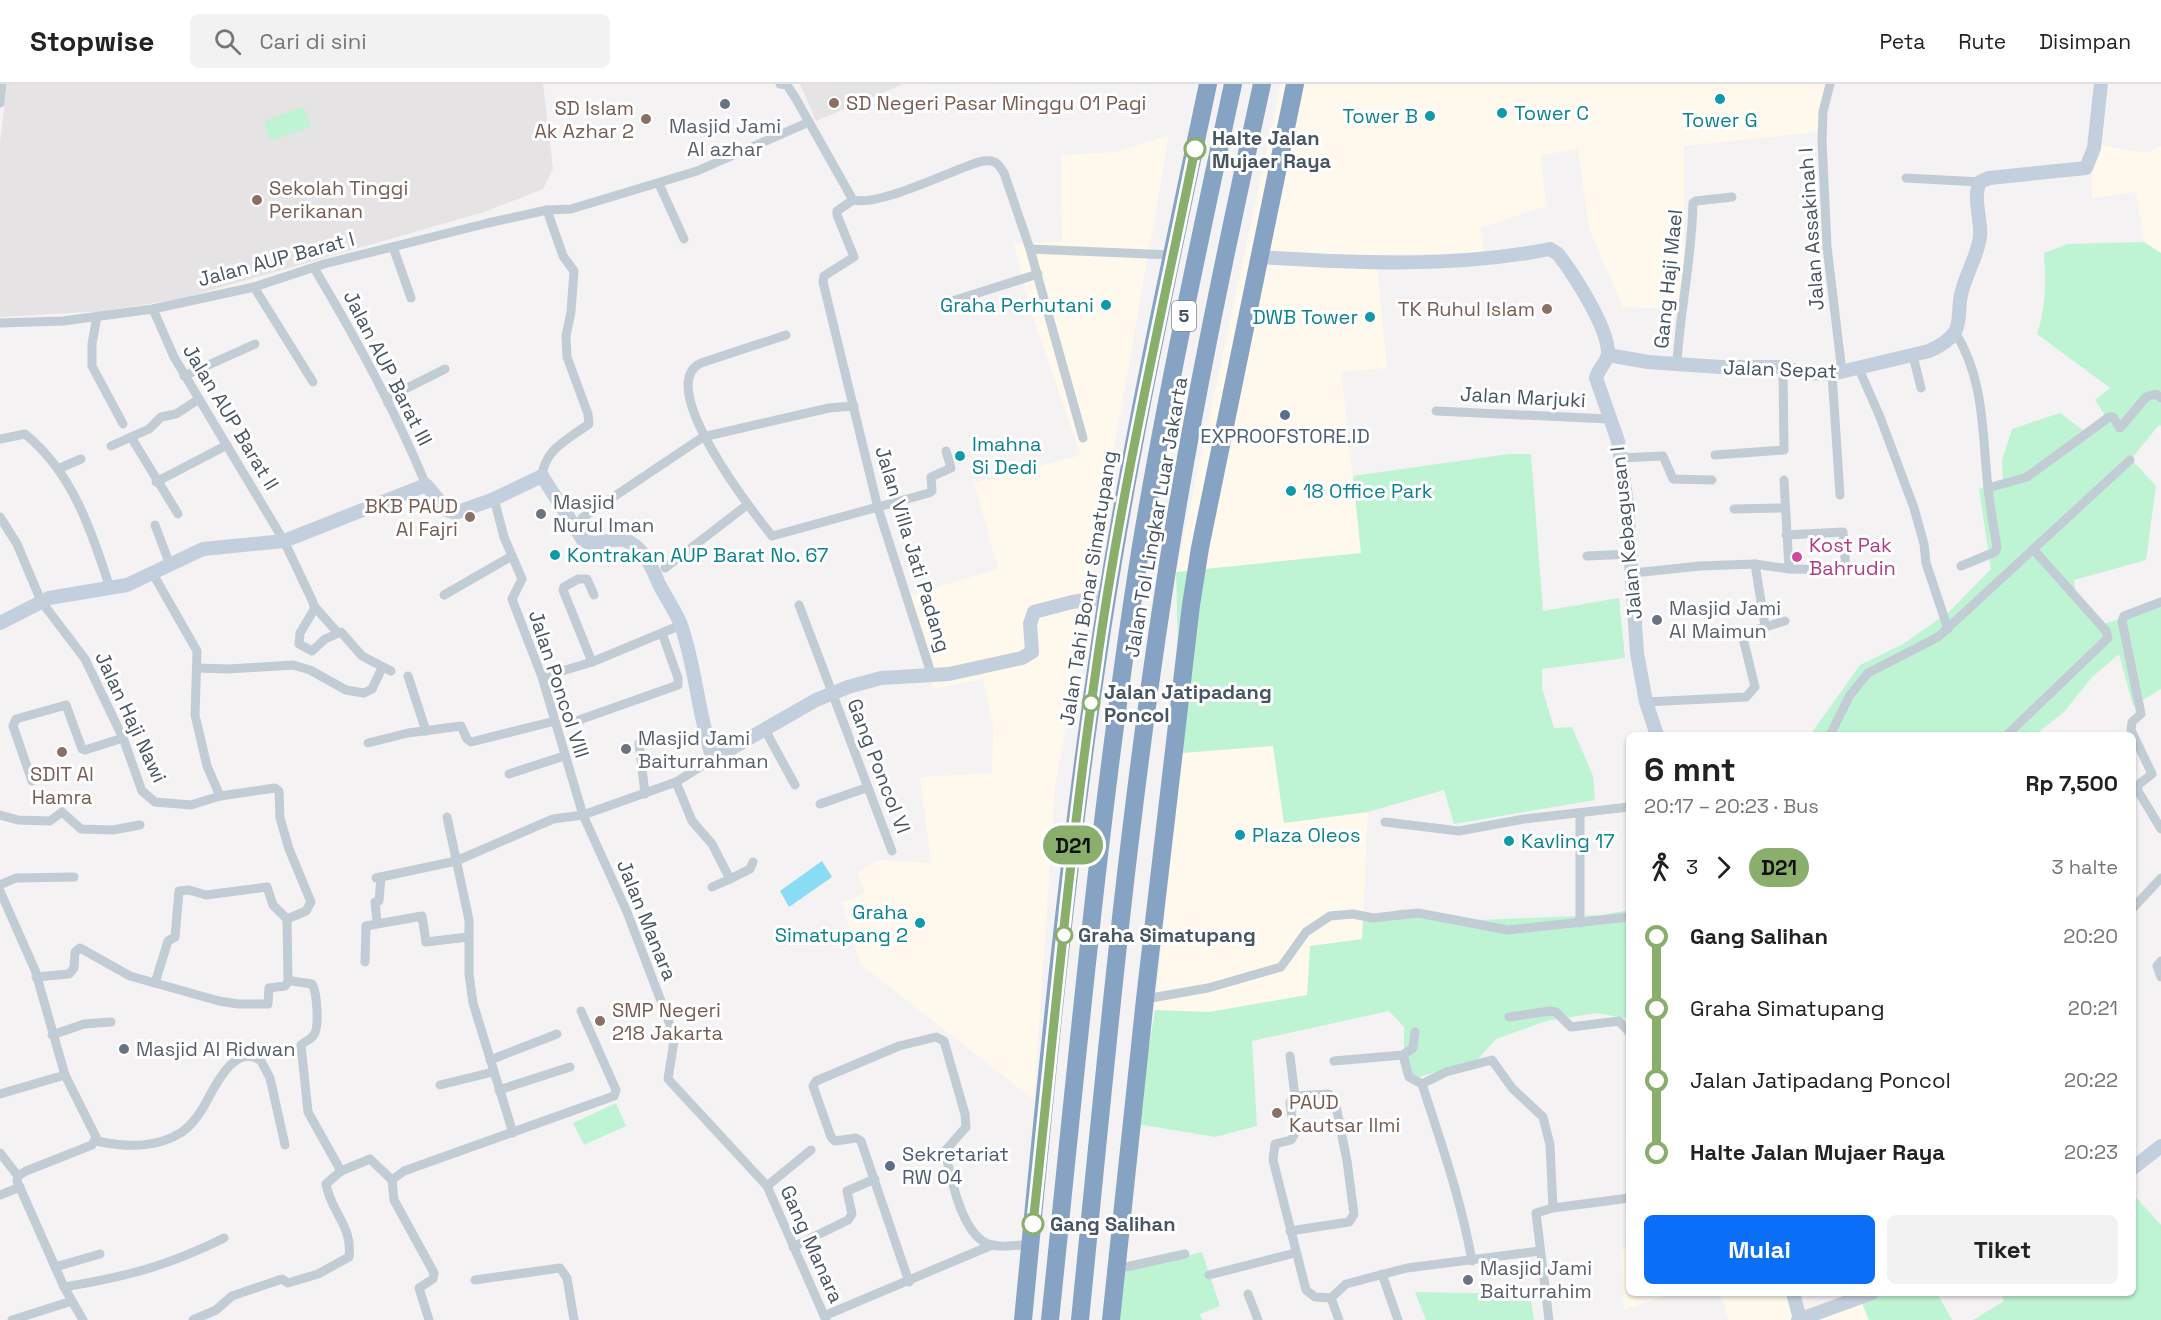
<!DOCTYPE html>
<html lang="id">
<head>
<meta charset="utf-8">
<style>
	body { margin:0; font-family:"Space Grotesk",sans-serif; background:#f2f2f2; color:#222; height:100vh; display:flex; flex-direction:column; font-size:22px; white-space:nowrap }
	* { box-sizing:border-box; margin:0 }
	p { font-size:20px; color:#767676 }
	.icon { flex:none; width:33px; height:33px; fill:none; stroke:currentColor; stroke-width:2; stroke-linecap:round; stroke-linejoin:round }
	.map { position:relative; flex:1; overflow:hidden }
	.sheet { position:absolute; left:1626px; top:648px; width:510px; height:564px; display:flex; flex-direction:column; background:#fff; border-radius:9px; box-shadow:0 2px 4px #0004 }
	.sheet>* { flex:none }
	.badge { padding:0 12px; border-radius:20px; font-size:21px; line-height:39px }
	.map>.badge { position:absolute; translate:-50% -50%; box-shadow:0 0 0 3px #fff }
	.legs { display:flex; align-items:center; gap:9px; height:66px; padding:0 18px; font-size:20px }
	.legs p { margin-inline-start:auto }
	.headline { display:flex; align-items:center; justify-content:space-between; height:102px; padding:0 18px }
	h1 { font-size:33px; font-weight:600; line-height:45px }
	.button { display:flex; gap:12px; margin-top:auto; padding:12px 18px }
	.button a { flex:1; height:69px; border-radius:9px; background:#0a6ef6; color:#fff; font-size:24px; font-weight:600; line-height:69px; text-align:center }
	.button a+a { background:#f2f2f2; color:#222 }
	ul { padding:0 18px; list-style:none }
	li { display:flex; align-items:center; gap:21px; height:72px; font-size:22px }
	li i { display:grid; place-items:center; width:9px; height:100%; margin:0 8px; background:currentColor }
	li i::after { content:''; width:15px; height:15px; margin:-8px; border:4px solid; border-radius:50%; background:#fff }
	li p { margin-inline-start:auto }
	li:first-child i { background:linear-gradient(#0000 50%,currentColor 0) }
	li:last-child i { background:linear-gradient(currentColor 50%,#0000 0) }
	header { display:flex; align-items:center; gap:36px; box-sizing:border-box; height:84px; padding:0 30px; background:#fff; border-bottom:2px solid #e0e0e0 }
	header strong { font-size:28px }
	nav { display:flex; gap:33px; margin-inline-start:auto; font-size:21px }
	.search { width:420px; height:54px; background:#f2f2f2; display:flex; align-items:center; gap:15px; box-sizing:border-box; padding:0 21px; border-radius:9px; color:#767676; font-size:22px }
	.map>svg:first-child { display:block }
</style>
</head>
<body>
<header>
<strong>Stopwise</strong>
<div class="search"><svg class="icon" aria-label="search" viewBox="0 0 24 24"><circle cx="10" cy="10" r="6"/><path d="M15 15l6 6"/></svg>Cari di sini</div>
<nav><a>Peta</a><a>Rute</a><a>Disimpan</a></nav>
</header>
<div class="map">
<svg width="2161" height="1236" viewBox="0 0 2161 1236">
	<rect width="100%" height="100%" fill="#f4f2f2"/>
	<g fill="#fef9ec">
		<path d="M1281 0H1827L1818 48 1684 62V225L1623 223 1589 145 1578 65 1541 71 1546 122 1481 144 1484 169 1376 171 1387 284 1341 288 1361 469 1176 488Z"/>
		<path d="M1169 51 1055 704 1034 1016 860 880 842 819 865 808 857 788 879 776 931 779 920 693 992 689 993 642 983 595 933 605 909 511 998 485 974 399 1081 371 1031 228 1014 159 1062 158 1061 71 1116 68Z"/>
		<path d="M2091 59 2146 69 2161 62V169L2144 158 2136 108 2092 114Z"/>
		<path d="M1273 662 1284 739 1368 728 1362 855 1307 911 1209 928 1155 926 1181 669Z"/>
		<path d="M1629 1163V1209H1673L1624 1226 1621 1166Z"/>
		<path d="M1720 1209H1793L1803 1236H1728Z"/>
		<path d="M1862 1219 1869 1236H1811Z"/>
	</g>
	<g fill="#e5e3e4">
		<path d="M7 0H543L553 85 543 105 484 128 184 214 106 227 0 233V59Z"/>
		<path d="M800 0H903L816 37Z"/>
	</g>
	<g fill="#bef4d4">
		<path d="M304 23 311 43 270 57 264 37Z"/>
		<path d="M2144 158 2161 169V342L2159 341 2131 375 2156 402 2146 476 2074 496 2076 511 2104 540 2161 521V605L2133 622 2119 570 2092 593 2064 628 2035 651H1810L1860 581 1903 560 1949 528 1991 485 1979 405 2003 399 2002 376 2012 345 2060 329 2088 350 2106 333 2095 316 2110 304 2037 250C2046 224 2046 196 2044 169L2068 160Z"/>
		<path d="M1509 370H1531L1543 527 1619 514 1625 574 1542 585V604L1554 644 1572 643 1593 692 1595 716 1454 740 1444 706 1368 728 1284 739 1273 662 1181 669 1176 488 1361 469 1353 392Z"/>
		<path d="M1402 825 1480 836 1601 831 1629 826V935L1597 929 1546 937 1496 955 1477 976 1416 994 1404 976V943L1389 927 1252 957 1257 1042 1215 1053 1137 1040 1155 926 1209 928 1307 911 1310 862 1362 855 1363 835Z"/>
		<path d="M616 1019 626 1042 584 1061 573 1039Z"/>
		<path d="M2133 1110 2161 1141V1236H1973L2004 1217 2001 1209H2133Z"/>
		<path d="M1202 1168 1220 1222 1200 1230 1202 1236H1108L1111 1191Z"/>
		<path d="M1415 1208 1530 1210 1534 1236H1426Z"/>
		<path d="M1887 1209H1937L1952 1236H1869L1862 1219Z"/>
	</g>
	<path fill="#88dcf4" d="M822 777 832 793 789 823 780 807Z"/>
	<g fill="none" stroke-linecap="round" stroke-linejoin="round">
		<g stroke="#c2ccd4" stroke-width="9">
			<path d="M780 0 787 1 796 15 853 116C876 122 936 94 960 85 969 82 981 75 991 77 998 78 1000 83 1004 89L1030 165 1172 171"/>
			<path d="M1830 0 1823 28 1822 56 1827 163 1842 288"/>
			<path d="M0 19 2 0"/>
			<path d="M1906 94 1980 98"/>
			<path d="M659 100 684 155"/>
			<path d="M853 116 837 127V131L854 173 824 192 823 198 878 424 932 592"/>
			<path d="M393 163 411 214"/>
			<path d="M1030 165 1083 354"/>
			<path d="M314 184C356 254 395 326 426 401"/>
			<path d="M254 203 313 298"/>
			<path d="M943 220 1038 190"/>
			<path d="M153 225 174 273 284 457 312 516 315 524 300 549 299 560 312 567 325 555 341 548 362 572 391 587"/>
			<path d="M97 232 92 260V282L123 340"/>
			<path d="M0 239 63 237 153 225 254 203 324 180 488 139 547 126 571 125 697 87 809 38"/>
			<path d="M1955 248C1985 296 1982 349 1988 404 1990 424 1994 444 1997 463L1995 468 1961 482"/>
			<path d="M786 251 701 279C653 301 753 428 772 452L929 409 932 407 931 393 951 384 946 367"/>
			<path d="M1913 272 1921 304"/>
			<path d="M1677 279C1680 226 1692 174 1693 119L1696 117 1732 113"/>
			<path d="M1859 285 1880 333 1914 424 1924 460 1926 479 1948 545"/>
			<path d="M1832 290 1840 411"/>
			<path d="M184 292 255 260"/>
			<path d="M388 319 391 312 445 285"/>
			<path d="M1436 327 1609 335"/>
			<path d="M131 353 178 430"/>
			<path d="M0 355 25 350C73 389 91 446 110 504"/>
			<path d="M111 362 149 345 161 333 176 330 199 315"/>
			<path d="M1715 371 1784 366 1783 283"/>
			<path d="M1621 374 1663 372 1673 395 1712 396"/>
			<path d="M60 384 81 375"/>
			<path d="M542 392C545 365 568 355 589 340L588 330 567 273 566 252 571 228 574 187 563 172 547 126"/>
			<path d="M1784 396 1789 485"/>
			<path d="M156 398 227 361"/>
			<path d="M1988 404 2027 393 2109 333H2113L2120 344 2146 313 2156 310 2161 314"/>
			<path d="M494 415 504 453 522 495 512 515 542 593 583 731 627 828 672 946 674 957 668 995 767 1102 826 1236"/>
			<path d="M1734 425 1784 424"/>
			<path d="M0 433 17 460 41 517 85 575 123 654 142 707 155 718 191 721 220 712 275 704 279 707 280 734 289 765 311 818 306 827 287 835"/>
			<path d="M582 434 703 353 829 324 854 322"/>
			<path d="M155 441 170 481"/>
			<path d="M1587 472 1631 470"/>
			<path d="M1755 480 1765 542"/>
			<path d="M665 484 747 421"/>
			<path d="M1633 489 1700 482 1755 480 1789 485 1846 486 1843 448 1786 451"/>
			<path d="M153 490 197 567 195 631 207 682 220 712"/>
			<path d="M444 511 512 472"/>
			<path d="M2161 518 2124 532 2122 537 2141 630 2132 638 2131 646 2152 690 2138 701V707L2161 745"/>
			<path d="M799 521 892 767"/>
			<path d="M314 522 337 548"/>
			<path d="M592 578 563 506 564 503 578 495H587L594 511"/>
			<path d="M197 584 229 585 293 581 310 586 346 606 364 609 372 605 382 584"/>
			<path d="M408 592 426 647"/>
			<path d="M542 593 592 578 681 541"/>
			<path d="M1646 618 1746 613 1755 603 1742 550 1785 537"/>
			<path d="M579 636 678 601V594L662 549"/>
			<path d="M765 646 795 701"/>
			<path d="M1830 651 1850 611 1868 589 1938 553 2130 376"/>
			<path d="M2007 651 2108 554 2106 547 2033 465"/>
			<path d="M368 659 408 649 461 642 467 655 471 658 555 637"/>
			<path d="M639 659 645 710"/>
			<path d="M509 690 564 672"/>
			<path d="M32 697 13 642 16 635 66 621 82 665 85 666 123 654"/>
			<path d="M676 698 692 737 712 760 730 795 750 785 753 778"/>
			<path d="M820 720 866 704"/>
			<path d="M1580 729V839"/>
			<path d="M0 731 18 736 50 737 62 728 81 745 113 746 140 741"/>
			<path d="M447 733 469 836V890L473 919 513 1049"/>
			<path d="M1385 738 1459 747 1524 735 1629 723"/>
			<path d="M376 794 456 777 553 735 583 731 676 698 713 675"/>
			<path d="M0 801 16 794 74 793"/>
			<path d="M712 803 730 795"/>
			<path d="M0 807 35 886 65 991 96 1053 92 1061 26 1087 18 1092 17 1097 64 1203 83 1236"/>
			<path d="M2133 824 2161 794"/>
			<path d="M287 835 288 894 292 897 312 900C317 908 320 945 313 952 310 956 304 958 301 961L308 1028 341 1087"/>
			<path d="M377 838 375 818 379 817 381 793"/>
			<path d="M2161 877 2157 882 2161 893"/>
			<path d="M365 878 366 842 422 832 426 858 468 853"/>
			<path d="M36 893 69 890 74 884 75 868 80 864 130 892 219 917 238 920H268L269 904 285 902 289 896"/>
			<path d="M155 899 168 857 175 853 179 807 189 806 206 811 267 803 273 821 287 835"/>
			<path d="M1145 915 1208 904 1281 883 1306 848 1330 832 1353 830 1373 834 1418 829 1508 846 1629 833"/>
			<path d="M1509 933 1550 927 1556 928 1571 943 1619 937 1629 948"/>
			<path d="M52 951 84 940 111 938"/>
			<path d="M1403 971 1413 964 1415 948"/>
			<path d="M1290 972 1295 1012 1290 1018 1294 1051 1291 1056 1275 1060 1273 1076 1306 1206 1315 1213 1331 1214"/>
			<path d="M490 976 557 950"/>
			<path d="M1334 977 1403 971 1409 993 1422 1000C1441 1059 1461 1115 1472 1177"/>
			<path d="M1422 1000 1446 988 1492 976 1512 1004 1543 1033 1550 1061 1553 1124"/>
			<path d="M440 1001 493 988"/>
			<path d="M499 1006 570 983"/>
			<path d="M0 1010 65 991"/>
			<path d="M96 1057C125 1063 156 1065 182 1048 189 1043 196 1035 201 1027 211 1012 233 955 261 977L270 994 285 1061"/>
			<path d="M0 1069 18 1092"/>
			<path d="M392 1096 404 1087 614 1012 616 1006 581 927"/>
			<path d="M767 1102 811 1066"/>
			<path d="M0 1111 20 1103"/>
			<path d="M1290 1147 1349 1138 1354 1130 1347 1077 1335 1017 1329 1010 1295 1012"/>
			<path d="M793 1163 848 1136 852 1130 847 1107 875 1095"/>
			<path d="M55 1183 100 1170"/>
			<path d="M1117 1185 1185 1170"/>
			<path d="M1382 1190 1398 1236"/>
			<path d="M1209 1191 1295 1169"/>
			<path d="M475 1196 560 1184 567 1194 574 1236"/>
			<path d="M909 1198 861 1057 856 1054 835 1057 831 1053 813 1002 816 997 899 962 936 953 944 957 965 1030 966 1043 945 1067C951 1093 962 1155 992 1161 1005 1164 1018 1161 1031 1160"/>
			<path d="M64 1203C125 1193 168 1182 224 1154"/>
			<path d="M1248 1210 1258 1236"/>
			<path d="M1331 1214 1346 1200 1407 1184 1540 1167"/>
			<path d="M1331 1214 1339 1236"/>
			<path d="M824 1232 992 1161"/>
			<path d="M12 1236 72 1217"/>
			<path d="M193 1236 216 1226 232 1212 282 1195 288 1199 318 1190 349 1173C353 1142 331 1129 326 1100L341 1087 370 1075 392 1096 394 1116 434 1189 433 1195 419 1204 429 1236"/>
			<path d="M1549 1236 1536 1129 1553 1124 1629 1114"/>
		</g>
		<g stroke="#c3cfdc" stroke-width="14">
			<path d="M1259 173C1356 179 1454 184 1550 165L1558 170C1574 191 1608 243 1608 269 1608 277 1598 285 1596 294L1618 357 1627 420 1637 569 1646 618 1657 651"/>
			<path d="M1608 271 1648 278 1720 283H1783L1802 289 1832 290 1929 267C1938 263 1949 257 1955 248 1961 237 1958 223 1961 211 1965 191 1977 174 1980 153 1982 136 1972 114 1980 98L1989 94 2086 84 2094 64 2101 0"/>
			<path d="M0 539 49 514 127 501 203 465 284 457 426 401 447 426 455 429 494 415 542 392 583 456C597 465 615 449 631 459 645 467 653 486 659 500 666 514 675 526 681 541 696 584 698 631 713 675L816 616 848 603 881 594 949 590 1022 574 1032 568 1030 540 1034 528 1072 518 1107 513"/>
			<path d="M2133 1084 2161 1062"/>
			<path d="M1793 1209 1800 1235"/>
			<path d="M1798 1236 1872 1209"/>
		</g>
		<g stroke="#86a3c4" stroke-width="18">
			<path d="M1023 1236C1044 1019 1064 802 1096 586 1124 390 1167 194 1208 0"/>
			<path d="M1050 1236C1077 978 1100 719 1141 462 1167 307 1200 154 1233 0"/>
			<path d="M1080 1236C1104 995 1126 752 1163 512 1189 340 1225 170 1262 0"/>
			<path d="M1111 1236 1145 915 1191 521 1200 464 1295 0"/>
		</g>
	</g>
	<g fill="none" stroke-linecap="round" stroke-linejoin="round">
		<g stroke="#fff" stroke-width="14">
			<path id="line-1" d="M1033 1140C1053 955 1069 770 1096 586 1120 411 1160 238 1195 65"/>
		</g>
		<use href="#line-1" stroke="#8aaf6c" stroke-width="9"/>
	</g>
	<g fill="#0f9aa8" stroke="#fff" stroke-width="2">
		<circle cx="1720" cy="15" r="6"/>
		<circle cx="1502" cy="29" r="6"/>
		<circle cx="1430" cy="32" r="6"/>
		<circle cx="1106" cy="221" r="6"/>
		<circle cx="1370" cy="233" r="6"/>
		<circle cx="960" cy="372" r="6"/>
		<circle cx="1291" cy="407" r="6"/>
		<circle cx="555" cy="471" r="6"/>
		<circle cx="1240" cy="751" r="6"/>
		<circle cx="1509" cy="757" r="6"/>
		<circle cx="920" cy="839" r="6"/>
	</g>
	<g fill="#8d6e63" stroke="#fff" stroke-width="2">
		<circle cx="834" cy="19" r="6"/>
		<circle cx="646" cy="35" r="6"/>
		<circle cx="257" cy="116" r="6"/>
		<circle cx="1547" cy="225" r="6"/>
		<circle cx="470" cy="433" r="6"/>
		<circle cx="62" cy="668" r="6"/>
		<circle cx="600" cy="937" r="6"/>
		<circle cx="1277" cy="1029" r="6"/>
	</g>
	<g fill="#6b7280" stroke="#fff" stroke-width="2">
		<circle cx="725" cy="20" r="6"/>
		<circle cx="541" cy="430" r="6"/>
		<circle cx="1657" cy="536" r="6"/>
		<circle cx="626" cy="665" r="6"/>
		<circle cx="124" cy="965" r="6"/>
		<circle cx="1468" cy="1196" r="6"/>
	</g>
	<g fill="#fff" stroke="#8aaf6c" stroke-width="3">
		<circle cx="1195" cy="65" r="10"/>
		<circle cx="1091" cy="619" r="8"/>
		<circle cx="1064" cy="851" r="8"/>
		<circle cx="1033" cy="1140" r="10"/>
	</g>
	<g fill="#5c6f8a" stroke="#fff" stroke-width="2">
		<circle cx="1285" cy="331" r="6"/>
		<circle cx="890" cy="1082" r="6"/>
	</g>
	<circle fill="#d1479c" stroke="#fff" stroke-width="2" cx="1797" cy="473" r="6"/>
	<g text-anchor="middle" stroke-width="6" stroke-linejoin="round" paint-order="stroke">
		<rect fill="#fff" stroke="#7f8891" stroke-width="1.5" x="1172" y="217" width="24" height="30" rx="4.5"/>
		<g font-size="18" font-weight="bold" fill="#485562">
			<text x="1184" y="238">5</text>
		</g>
		<g font-size="20" fill="#785e54" stroke="#fff" text-anchor="start">
			<text x="846" y="26">SD Negeri Pasar Minggu 01 Pagi</text>
			<text x="634" y="31" text-anchor="end">SD Islam<tspan x="634" dy="23">Ak Azhar 2</tspan></text>
			<text x="269" y="111">Sekolah Tinggi<tspan x="269" dy="23">Perikanan</tspan></text>
			<text x="1535" y="232" text-anchor="end">TK Ruhul Islam</text>
			<text x="458" y="429" text-anchor="end">BKB PAUD<tspan x="458" dy="23">Al Fajri</tspan></text>
			<text x="62" y="697" text-anchor="middle">SDIT Al<tspan x="62" dy="23">Hamra</tspan></text>
			<text x="612" y="933">SMP Negeri<tspan x="612" dy="23">218 Jakarta</tspan></text>
			<text x="1289" y="1025">PAUD<tspan x="1289" dy="23">Kautsar Ilmi</tspan></text>
		</g>
		<g font-size="20" fill="#0d838f" stroke="#fff" text-anchor="start">
			<text x="1514" y="36">Tower C</text>
			<text x="1418" y="39" text-anchor="end">Tower B</text>
			<text x="1720" y="43" text-anchor="middle">Tower G</text>
			<text x="1094" y="228" text-anchor="end">Graha Perhutani</text>
			<text x="1358" y="240" text-anchor="end">DWB Tower</text>
			<text x="972" y="367">Imahna<tspan x="972" dy="23">Si Dedi</tspan></text>
			<text x="1303" y="414">18 Office Park</text>
			<text x="567" y="478">Kontrakan AUP Barat No. 67</text>
			<text x="1252" y="758">Plaza Oleos</text>
			<text x="1521" y="764">Kavling 17</text>
			<text x="908" y="835" text-anchor="end">Graha<tspan x="908" dy="23">Simatupang 2</tspan></text>
		</g>
		<g font-size="20" fill="#5b616d" stroke="#fff" text-anchor="start">
			<text x="725" y="49" text-anchor="middle">Masjid Jami<tspan x="725" dy="23">Al azhar</tspan></text>
			<text x="553" y="425">Masjid<tspan x="553" dy="23">Nurul Iman</tspan></text>
			<text x="1669" y="531">Masjid Jami<tspan x="1669" dy="23">Al Maimun</tspan></text>
			<text x="638" y="661">Masjid Jami<tspan x="638" dy="23">Baiturrahman</tspan></text>
			<text x="136" y="972">Masjid Al Ridwan</text>
			<text x="1480" y="1191">Masjid Jami<tspan x="1480" dy="23">Baiturrahim</tspan></text>
		</g>
		<g font-size="20" font-weight="bold" fill="#485562" stroke="#fff" text-anchor="start">
			<text x="1212" y="61">Halte Jalan<tspan x="1212" dy="23">Mujaer Raya</tspan></text>
			<text x="1104" y="615">Jalan Jatipadang<tspan x="1104" dy="23">Poncol</tspan></text>
			<text x="1078" y="858">Graha Simatupang</text>
			<text x="1050" y="1147">Gang Salihan</text>
		</g>
		<g font-size="20" fill="#485562" stroke="#fff">
			<text transform="translate(1811 145) rotate(-94)" y="7">Jalan Assakinah I</text>
			<text transform="translate(276 175) rotate(-15)" y="7">Jalan AUP Barat I</text>
			<text transform="translate(1668 195) rotate(-84)" y="7">Gang Haji Mael</text>
			<text transform="translate(388 284) rotate(63)" y="7">Jalan AUP Barat III</text>
			<text transform="translate(1780 285) rotate(2)" y="7">Jalan Sepat</text>
			<text transform="translate(1523 313) rotate(3)" y="7">Jalan Marjuki</text>
			<text transform="translate(231 333) rotate(59)" y="7">Jalan AUP Barat II</text>
			<text transform="translate(1156 433) rotate(-80)" y="7">Jalan Tol Lingkar Luar Jakarta</text>
			<text transform="translate(1626 449) rotate(-96)" y="7">Jalan Kebagusan I</text>
			<text transform="translate(913 465) rotate(73)" y="7">Jalan Villa Jati Padang</text>
			<text transform="translate(1088 504) rotate(-81)" y="7">Jalan Tahi Bonar Simatupang</text>
			<text transform="translate(559 600) rotate(72)" y="7">Jalan Poncol VIII</text>
			<text transform="translate(131 633) rotate(65)" y="7">Jalan Haji Nawi</text>
			<text transform="translate(879 682) rotate(69)" y="7">Gang Poncol VI</text>
			<text transform="translate(647 836) rotate(68)" y="7">Jalan Manara</text>
			<text transform="translate(812 1160) rotate(66)" y="7">Gang Manara</text>
		</g>
		<g font-size="20" fill="#4e5e75" stroke="#fff">
			<text x="1285" y="359">EXPROOFSTORE.ID</text>
			<text x="902" y="1077" text-anchor="start">Sekretariat<tspan x="902" dy="23">RW 04</tspan></text>
		</g>
		<g font-size="20" fill="#b23c85" stroke="#fff" text-anchor="start">
			<text x="1809" y="468">Kost Pak<tspan x="1809" dy="23">Bahrudin</tspan></text>
		</g>
	</g>
</svg>
<b class="badge" style="left:1073px;top:761px;background:#8aaf6c;color:#111">D21</b>
<section class="sheet">
<div class="headline"><div><h1>6 mnt</h1><p>20:17 – 20:23 · Bus</p></div><b>Rp 7,500</b></div>
<div class="legs"><svg class="icon" aria-label="walk" viewBox="0 0 24 24"><circle cx="13" cy="4" r="2"/><path d="M13 8l-2 6 4 7M11 14l-3 7M7 12l3-4h3l4 4"/></svg>3<svg class="icon" aria-label="forward" viewBox="0 0 24 24"><path d="M9 5l7 7-7 7"/></svg><b class="badge" style="background:#8aaf6c;color:#111">D21</b><p>3 halte</p></div>
<ul>
<li><i style="color:#8aaf6c"></i><b>Gang Salihan</b><p>20:20</p></li>
<li><i style="color:#8aaf6c"></i><span>Graha Simatupang</span><p>20:21</p></li>
<li><i style="color:#8aaf6c"></i><span>Jalan Jatipadang Poncol</span><p>20:22</p></li>
<li><i style="color:#8aaf6c"></i><b>Halte Jalan Mujaer Raya</b><p>20:23</p></li>
</ul>
<div class="button"><a>Mulai</a><a>Tiket</a></div>
</section>
</div>
</body>
</html>
